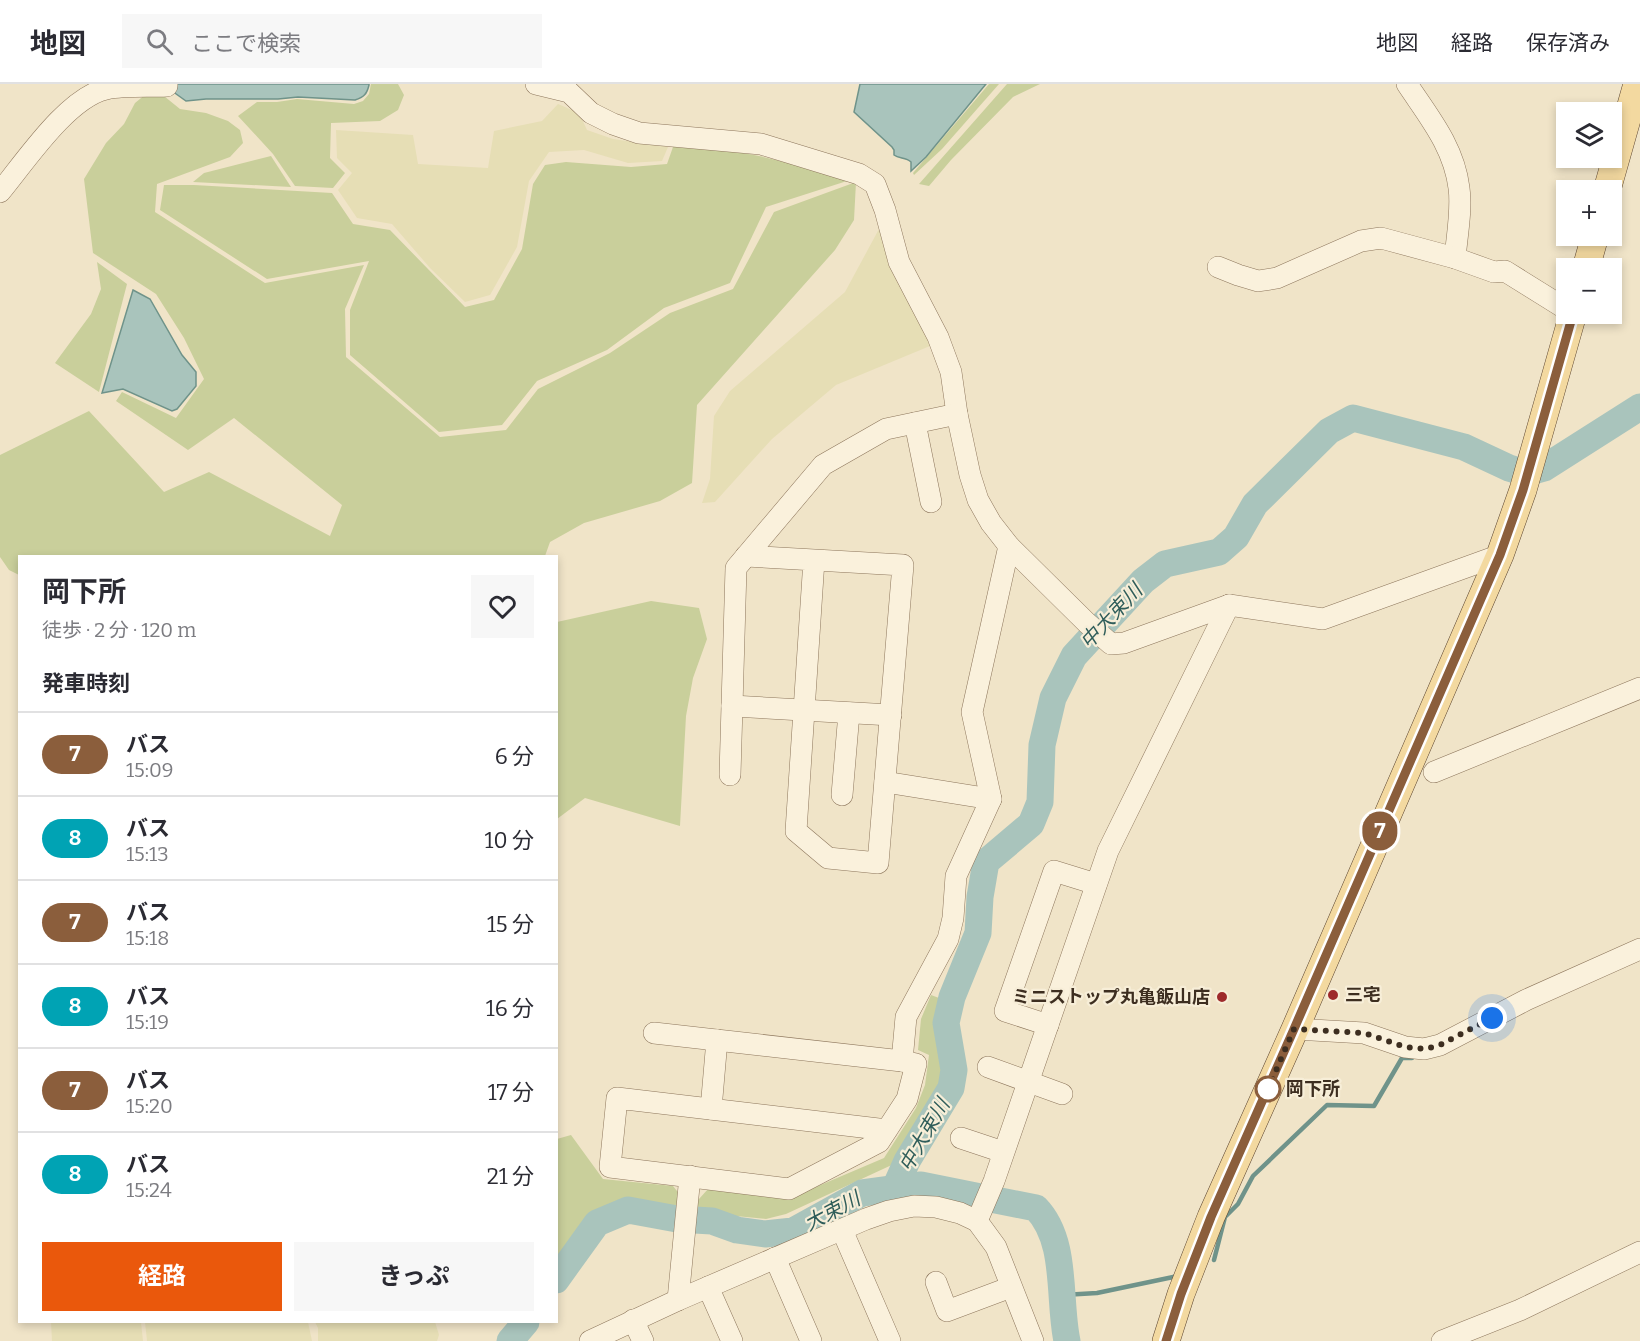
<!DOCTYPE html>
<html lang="ja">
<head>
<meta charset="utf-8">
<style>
	body { margin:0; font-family:Bitter,"Noto Sans JP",serif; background:#f7f7f7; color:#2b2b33; height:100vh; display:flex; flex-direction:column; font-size:22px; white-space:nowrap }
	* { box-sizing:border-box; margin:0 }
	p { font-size:20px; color:#7c7c81 }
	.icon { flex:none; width:33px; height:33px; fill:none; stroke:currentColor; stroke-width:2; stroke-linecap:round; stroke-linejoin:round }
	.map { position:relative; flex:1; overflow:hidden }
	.sheet { position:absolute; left:18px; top:471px; width:540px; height:768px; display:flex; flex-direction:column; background:#fff; border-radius:0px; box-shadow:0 3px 9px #0003 }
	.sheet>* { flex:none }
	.badge { padding:0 12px; border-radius:20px; font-size:21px; line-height:39px }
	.tools { position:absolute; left:1556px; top:18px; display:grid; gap:12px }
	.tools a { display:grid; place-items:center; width:66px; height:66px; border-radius:0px; background:#fff; box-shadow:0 3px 9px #0003; font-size:30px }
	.you { position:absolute; width:30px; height:30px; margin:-15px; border:4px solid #fff; border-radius:50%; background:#1a73e8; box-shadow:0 0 0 9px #1a73e833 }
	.map>.badge { position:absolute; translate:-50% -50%; box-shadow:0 0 0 3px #fff }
	h2 { padding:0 24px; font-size:22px; line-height:54px }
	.round { display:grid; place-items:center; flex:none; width:63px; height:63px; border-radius:0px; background:#f7f7f7 }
	.summary { display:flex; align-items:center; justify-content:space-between; height:102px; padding:0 24px }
	h1 { font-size:28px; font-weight:700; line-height:45px }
	.button { display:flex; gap:12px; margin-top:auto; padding:12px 24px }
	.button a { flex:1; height:69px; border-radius:0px; background:#ea580c; color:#fff; font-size:24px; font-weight:700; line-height:69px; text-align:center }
	.button a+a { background:#f7f7f7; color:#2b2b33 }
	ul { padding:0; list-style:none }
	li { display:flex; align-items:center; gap:18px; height:84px; padding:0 24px; border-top:2px solid #e1e1e2 }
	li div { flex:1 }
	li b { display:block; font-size:22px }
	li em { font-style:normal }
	li .badge { min-width:66px; font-weight:700; text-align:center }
	header { display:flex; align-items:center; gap:36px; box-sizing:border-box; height:84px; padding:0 30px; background:#fff; border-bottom:2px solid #e1e1e2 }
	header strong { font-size:28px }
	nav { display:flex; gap:33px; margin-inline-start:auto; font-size:21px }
	.search { width:420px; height:54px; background:#f7f7f7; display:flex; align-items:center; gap:15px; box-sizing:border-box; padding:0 21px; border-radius:0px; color:#7c7c81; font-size:22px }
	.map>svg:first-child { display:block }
</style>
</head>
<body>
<header>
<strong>地図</strong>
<div class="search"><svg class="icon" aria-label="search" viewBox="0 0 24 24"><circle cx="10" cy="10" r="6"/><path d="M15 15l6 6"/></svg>ここで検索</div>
<nav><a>地図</a><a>経路</a><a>保存済み</a></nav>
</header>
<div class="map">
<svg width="1640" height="1257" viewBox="0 0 1640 1257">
	<rect width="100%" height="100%" fill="#f0e4c8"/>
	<g fill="#e6deb5">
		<path d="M558 20 579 29 587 46 613 55 668 63 662 77 628 79 584 66 549 68 529 97 517 163 490 211 465 218 430 184 392 140 357 134 338 106 352 89 337 74 336 46 413 51 418 80 488 84 494 47 542 37Z"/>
		<path d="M879 145 930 262 836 301 772 355 715 418 702 419 710 395 714 332 730 307 845 208Z"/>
		<path d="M51 1238H141L143 1257H52Z"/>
		<path d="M145 1238H308L312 1257H147Z"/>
		<path d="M315 1238H435L439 1251 437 1257H318V1244Z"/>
	</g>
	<g fill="#c9cf9b">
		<path d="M371 0H398L404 11 398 26 380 37 331 39 330 74 345 89 333 104 295 102 273 70 238 32 257 18H277L297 15 354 20 363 17 369 10Z"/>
		<path d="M989 0H999L942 65 914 91 913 89Z"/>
		<path d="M1007 0H1040L1013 13 951 76 929 102 919 100Z"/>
		<path d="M159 8 180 25 206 29 228 37 240 46 243 59 230 73 157 100 155 128 265 199 364 181 345 225 346 273 440 353 506 346 538 305 610 269 670 229 733 205 774 128 856 98 854 136 835 166 697 321 692 399 660 417 584 439 550 458 545 472H20L19 491 9 486 0 473V371L89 327 164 408 209 388 330 452 342 421 234 334 188 366 116 317 122 308 176 334 204 295 184 254 156 210 93 169 84 95 106 59 124 40 135 19 146 10Z"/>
		<path d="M673 63C732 63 791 77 847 97L766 123 730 199 664 224 607 266 537 297 502 341 439 348 350 271V226L369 177 267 195 160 126 164 101H194L332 109 353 140 390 146 465 223 494 216 522 165 533 100 545 81 566 78 631 83 667 80Z"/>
		<path d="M271 72 291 103 193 98 204 89Z"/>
		<path d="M97 178 127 200 99 308 55 279 91 230 101 205Z"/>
		<path d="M651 517 699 524 707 555 693 594 686 632 680 742 585 714 557 735V538Z"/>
		<path d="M931 911 939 914 937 936 944 989 937 1012 896 1079 786 1130 766 1135 674 1126 632 1118 596 1130 557 1190V1055L571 1051 603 1095 673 1102 681 1112 699 1115 708 1105 790 1114 884 1074 916 1024 925 1001 929 971 918 966 921 935Z"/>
	</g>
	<g fill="#a9c4bc" stroke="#6f938a" stroke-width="1.5">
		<path d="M173 0H369V1C367 10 364 13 355 16L298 13 278 15H206L186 17 172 7Z"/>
		<path d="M860 0H986L926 73 911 87V78C906 73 899 75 894 71V66L892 63 854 28Z"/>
		<path d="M133 206 150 215 182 271 196 288V302L177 325 172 327 123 305 102 309Z"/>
	</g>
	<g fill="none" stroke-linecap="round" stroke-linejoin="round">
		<g stroke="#6f938a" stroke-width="4.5">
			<path d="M1214 1176 1225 1133 1238 1120 1253 1092 1327 1021 1374 1022 1402 974H1412"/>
			<path d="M1063 1211 1097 1209 1178 1192"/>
		</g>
		<g stroke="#a9c4bc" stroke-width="27">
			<path d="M895 1104 907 1077 951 1004 954 986 946 939 952 913 978 849 980 813 986 778 1031 740 1040 718 1042 661 1053 614 1074 572 1143 497 1165 480 1219 468 1236 453 1255 420 1329 347 1353 334 1464 363 1509 384 1526 389 1544 384 1640 323"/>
			<path d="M556 1196 597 1139 628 1126 677 1135 712 1137 737 1146 765 1150 793 1147 862 1109 921 1101 1036 1124C1068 1157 1058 1215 1067 1257"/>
			<path d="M510 1257 526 1238"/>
		</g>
		<g stroke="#8d765c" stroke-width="22">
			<g id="minor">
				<path d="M536 0 569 8 591 29 613 40 639 49 761 60 859 90 875 100 885 126 899 178 938 253 951 288 957 330 970 391 978 416 991 439 1009 462 1087 539 1111 560 1124 559 1229 521 1323 535 1500 471"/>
				<path d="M1407 0C1429 33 1454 63 1459 104 1462 125 1457 152 1455 174"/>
				<path d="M0 108C25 78 67 14 106 5 125 1 148 3 167 2V0"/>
				<path d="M1218 183 1238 191 1258 197 1277 194 1361 157 1381 154 1455 174 1494 188 1505 187 1566 225"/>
				<path d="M915 339 931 418"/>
				<path d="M746 472 903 481 878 779 828 774 796 747 814 476"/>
				<path d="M732 622 891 631"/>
				<path d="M1434 688 1640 604"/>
				<path d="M730 691 736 484 823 381 886 345 957 330"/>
				<path d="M885 698 991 715"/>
				<path d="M842 711 849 629"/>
				<path d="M1048 941 1005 927 1054 787 1096 800"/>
				<path d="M1295 945 1364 949 1405 963 1424 965 1440 961 1526 916 1640 865"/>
				<path d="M654 949 902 977 916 980 907 1015 879 1058 789 1105 610 1083 617 1014 887 1046"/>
				<path d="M902 977 906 933 948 855 953 834 956 792 991 715 972 628 1009 462"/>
				<path d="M988 983 1062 1010"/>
				<path d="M711 1025 717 956"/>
				<path d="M961 1054 1003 1068"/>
				<path d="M977 1137 994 1097 1108 767 1229 521"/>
				<path d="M842 1146 890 1257"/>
				<path d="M775 1174 811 1257"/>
				<path d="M936 1198 947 1227 1011 1203"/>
				<path d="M708 1203 732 1257"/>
				<path d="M678 1216 690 1092"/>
				<path d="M633 1236 643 1257"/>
				<path d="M590 1257 678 1216 866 1135 889 1127 914 1122 936 1123 960 1129 977 1137 996 1163 1033 1257"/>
				<path d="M1442 1257 1520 1226 1640 1168"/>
			</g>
		</g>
		<g stroke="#5b4430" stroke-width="28">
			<g id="major">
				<path d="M1607 106 1637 0"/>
				<path d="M1586 184 1595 152"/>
				<path d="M1166 1257 1181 1210 1211 1133 1295 945 1500 471 1523 406 1573 230"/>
			</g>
		</g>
		<use href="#minor" stroke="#faf1dc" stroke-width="21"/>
		<use href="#major" stroke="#f3d9a0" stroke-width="27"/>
	</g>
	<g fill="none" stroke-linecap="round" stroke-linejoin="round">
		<g stroke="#fff" stroke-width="14">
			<path id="line" d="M1166 1257 1181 1210 1211 1133 1294 945 1500 471 1523 406 1573 230"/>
		</g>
		<use href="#line" stroke="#8b5e3c" stroke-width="9"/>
		<path stroke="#3d2e20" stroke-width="6" stroke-dasharray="0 10.8" d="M1268 1005 1294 945 1364 949 1405 963 1425 965 1440 961 1492 934"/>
	</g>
	<g fill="#9e2a2b" stroke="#f7eed8" stroke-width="2">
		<circle cx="1333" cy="911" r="6"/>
		<circle cx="1222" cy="913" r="6"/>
	</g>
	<circle fill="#fff" stroke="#8b5e3c" stroke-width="3" cx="1268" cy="1005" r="12"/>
	<g text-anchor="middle" stroke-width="4.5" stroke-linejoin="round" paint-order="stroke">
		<g font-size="18" font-weight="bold" fill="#3d2e20" stroke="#f7eed8" text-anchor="start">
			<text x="1345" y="917">三宅</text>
			<text x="1210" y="919" text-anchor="end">ミニストップ丸亀飯山店</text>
		</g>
		<g font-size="18" font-weight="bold" fill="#3d2e20" stroke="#f7eed8" text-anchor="start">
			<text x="1286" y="1011">岡下所</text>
		</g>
		<g font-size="20" font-style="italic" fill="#2f5d5a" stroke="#f7eed8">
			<text transform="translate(1111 532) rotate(-47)" y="7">中大束川</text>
			<text transform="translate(924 1051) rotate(-60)" y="7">中大束川</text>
			<text transform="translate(832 1127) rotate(-28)" y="7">大束川</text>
		</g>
	</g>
</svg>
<div class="tools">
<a><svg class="icon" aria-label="layers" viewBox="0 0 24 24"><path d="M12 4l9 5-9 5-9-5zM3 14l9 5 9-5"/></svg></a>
<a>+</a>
<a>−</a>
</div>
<div class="you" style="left:1492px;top:934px"></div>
<b class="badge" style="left:1380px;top:747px;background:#8b5e3c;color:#fff">7</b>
<section class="sheet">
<div class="summary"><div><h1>岡下所</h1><p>徒歩 · 2 分 · 120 m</p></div><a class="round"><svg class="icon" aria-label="heart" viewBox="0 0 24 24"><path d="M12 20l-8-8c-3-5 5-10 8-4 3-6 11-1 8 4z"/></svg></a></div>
<h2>発車時刻</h2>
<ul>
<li><span class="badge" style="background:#8b5e3c;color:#fff">7</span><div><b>バス</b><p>15:09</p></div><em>6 分</em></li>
<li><span class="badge" style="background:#00a3b4;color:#fff">8</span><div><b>バス</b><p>15:13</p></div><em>10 分</em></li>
<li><span class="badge" style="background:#8b5e3c;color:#fff">7</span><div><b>バス</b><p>15:18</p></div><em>15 分</em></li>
<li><span class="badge" style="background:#00a3b4;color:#fff">8</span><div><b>バス</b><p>15:19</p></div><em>16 分</em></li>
<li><span class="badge" style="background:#8b5e3c;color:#fff">7</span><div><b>バス</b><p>15:20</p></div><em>17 分</em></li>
<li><span class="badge" style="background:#00a3b4;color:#fff">8</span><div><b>バス</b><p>15:24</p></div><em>21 分</em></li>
</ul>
<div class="button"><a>経路</a><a>きっぷ</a></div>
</section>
</div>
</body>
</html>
